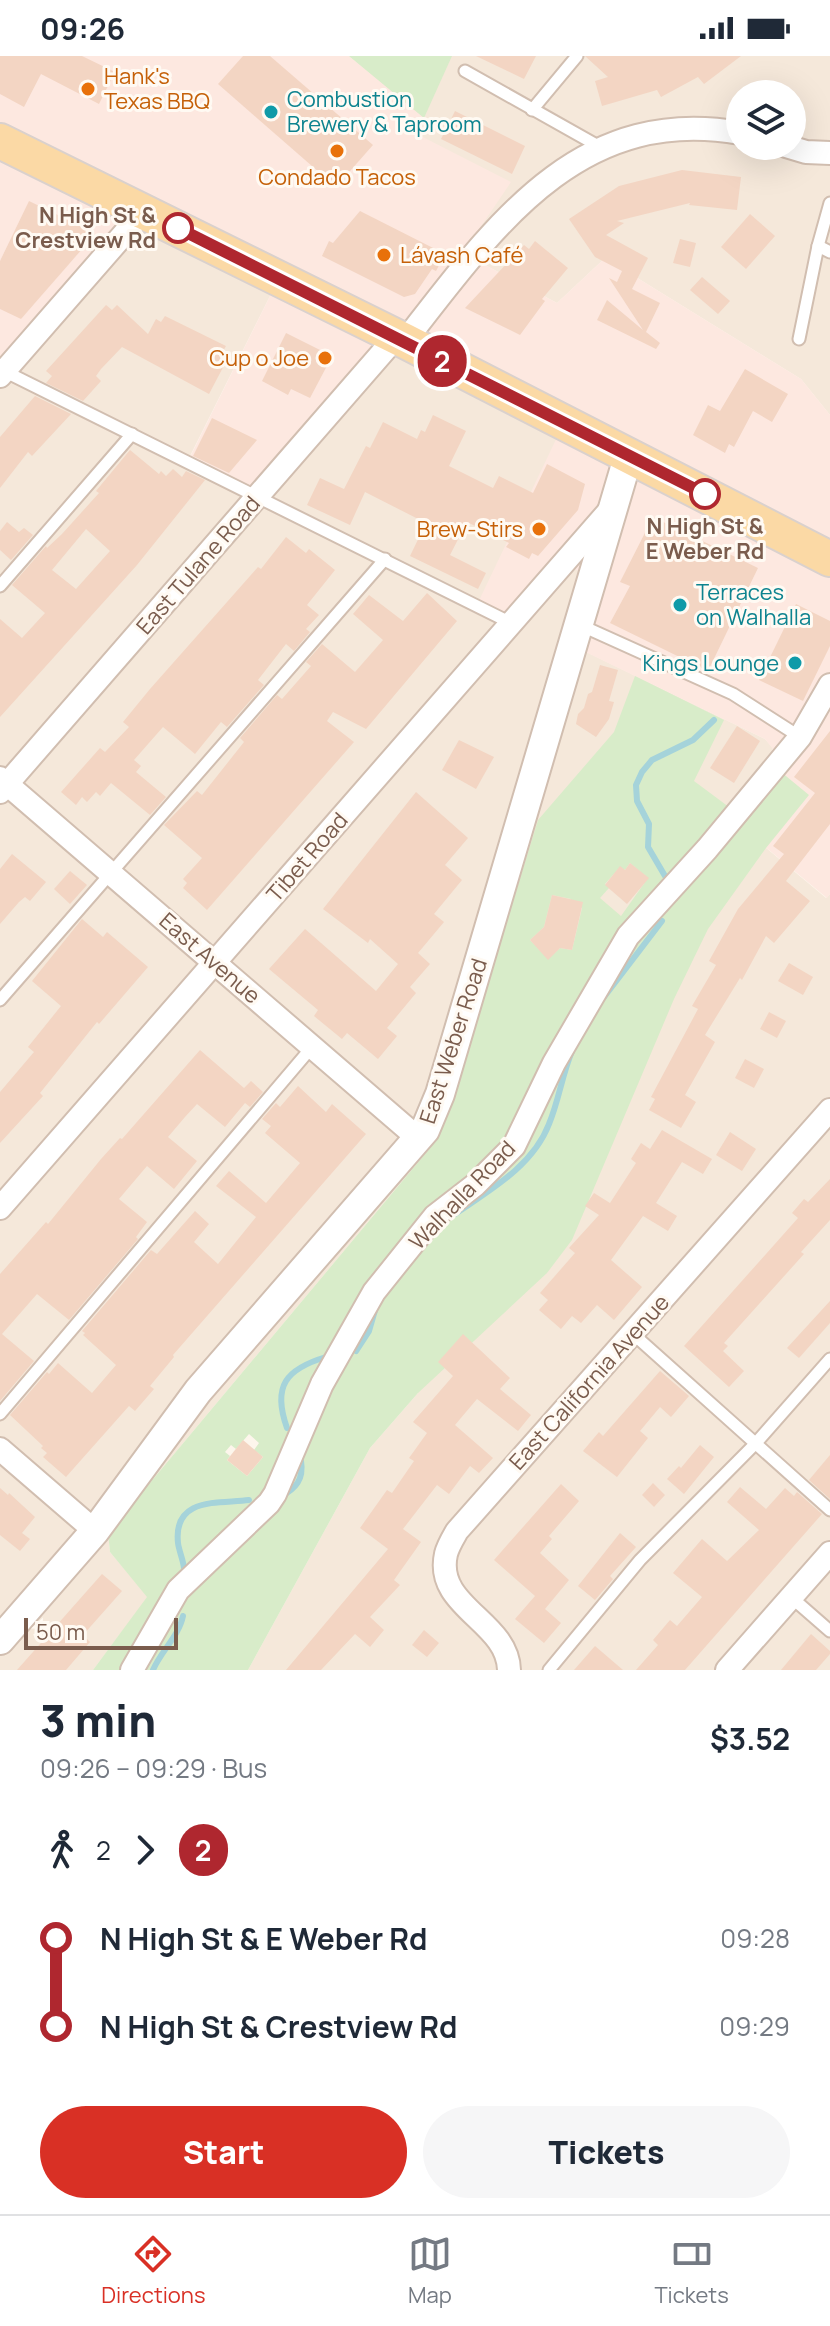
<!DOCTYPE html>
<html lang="en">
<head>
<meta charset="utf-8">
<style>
	body { margin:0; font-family:Manrope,sans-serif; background:#f6f6f7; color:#1f2937; height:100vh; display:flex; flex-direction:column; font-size:30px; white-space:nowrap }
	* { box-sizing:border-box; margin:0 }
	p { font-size:26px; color:#747a83 }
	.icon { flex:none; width:44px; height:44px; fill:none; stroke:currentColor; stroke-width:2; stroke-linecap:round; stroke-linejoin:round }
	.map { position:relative; height:1614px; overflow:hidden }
	.side { display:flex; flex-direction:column; background:#fff; flex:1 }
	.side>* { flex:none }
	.badge { padding:0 16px; border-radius:26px; font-size:28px; line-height:52px }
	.fabs { position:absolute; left:726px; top:24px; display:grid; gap:16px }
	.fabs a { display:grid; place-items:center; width:80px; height:80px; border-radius:50%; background:#fff; box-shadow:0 8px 32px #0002; font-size:40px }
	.scale { position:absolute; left:24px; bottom:20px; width:154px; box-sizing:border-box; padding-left:8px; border:4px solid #7a5c4d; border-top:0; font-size:22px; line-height:28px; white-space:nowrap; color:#7a5c4d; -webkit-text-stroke:6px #fffaf3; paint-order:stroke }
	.map>.badge { position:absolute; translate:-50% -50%; box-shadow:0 0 0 4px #fff }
	.legs { display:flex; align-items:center; gap:12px; height:88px; padding:0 40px; font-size:26px }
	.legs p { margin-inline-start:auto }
	.head { display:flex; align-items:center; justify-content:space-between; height:136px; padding:0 40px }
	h1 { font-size:44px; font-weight:800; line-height:60px }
	.button { display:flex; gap:16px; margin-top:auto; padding:16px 40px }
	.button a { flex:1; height:92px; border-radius:48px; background:#d93025; color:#fff; font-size:32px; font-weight:800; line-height:92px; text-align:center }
	.button a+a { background:#f6f6f7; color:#1f2937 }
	ul { padding:0 40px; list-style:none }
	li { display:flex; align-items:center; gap:28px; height:88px; font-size:30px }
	li i { display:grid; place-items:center; width:12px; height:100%; margin:0 10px; background:currentColor }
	li i::after { content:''; width:20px; height:20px; margin:-10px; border:6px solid; border-radius:50%; background:#fff }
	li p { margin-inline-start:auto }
	li:first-child i { background:linear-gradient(#0000 50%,currentColor 0) }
	li:last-child i { background:linear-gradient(currentColor 50%,#0000 0) }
	.status { display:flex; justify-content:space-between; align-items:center; height:56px; padding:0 40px; background:#fff; direction:ltr }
	.status svg { height:22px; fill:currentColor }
	.dock { display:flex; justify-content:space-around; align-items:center; height:112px; border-top:2px solid #e0e1e3; background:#fff; font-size:22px; color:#747a83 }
	.dock a { display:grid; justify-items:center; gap:4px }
	.dock .selected { color:#d93025 }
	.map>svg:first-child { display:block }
</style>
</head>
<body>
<div class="status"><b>09:26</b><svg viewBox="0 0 49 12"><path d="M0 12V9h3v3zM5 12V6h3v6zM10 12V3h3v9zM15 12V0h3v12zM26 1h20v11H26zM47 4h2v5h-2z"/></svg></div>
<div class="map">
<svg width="830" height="1614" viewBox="0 0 830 1614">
	<rect width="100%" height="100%" fill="#fdf6ec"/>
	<g fill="#f5e8da" fill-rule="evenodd">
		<path d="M349 0H830V359L801 323 605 202 557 247 487 210 464 194 412 76 423 62ZM740 38H792V90H740Z"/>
		<path d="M136 158 277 226 185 410 393 290 561 372 559 507 590 518 572 589 765 683 773 692 741 771 826 842 830 838V1614H248L370 1392 418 1337 483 942 444 1069 430 1092 108 1477 110 1496 148 1541 93 1614H0V310Z"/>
	</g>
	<path fill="#fde8e0" d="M0 0H349L424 62 413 76 511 126 465 194 487 210 557 247 605 202 801 323 830 359V838L827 842 741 771 773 693 765 683 571 589 589 518 559 508 505 570 474 555 561 373 394 290 258 444 185 411 277 226 136 158 0 310Z"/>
	<g fill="#d8ecc9" fill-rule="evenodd">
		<path d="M349 0H452L424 62Z"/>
		<path d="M635 620 724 664 694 725 737 757 775 711 809 739 766 792 708 873 674 943 572 1184 547 1217 418 1337 370 1392 248 1614H93L147 1541 110 1496 108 1477 430 1092 444 1069 538 764 614 676ZM630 807 648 822 621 860 600 842 609 832 605 828 620 811 625 814ZM552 839 571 843 570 849 582 852 572 894 560 892 548 903 530 884 544 871ZM249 1378 259 1387 254 1394 263 1401 247 1420 227 1404 230 1400 225 1396 231 1389 236 1393Z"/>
	</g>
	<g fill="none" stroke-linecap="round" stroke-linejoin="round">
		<g stroke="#a5d3da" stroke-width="6">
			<path d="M665 820 648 791 649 768 637 745 636 729 642 716 652 704 693 684 714 664"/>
			<path d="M604 941 662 865"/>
			<path d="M455 1158C490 1134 533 1110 549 1068 559 1044 562 1019 572 995"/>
			<path d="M356 1295 369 1275 376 1251"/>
			<path d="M287 1372C272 1330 286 1313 326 1301"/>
			<path d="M280 1441C296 1433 304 1423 301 1405"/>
			<path d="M184 1512C183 1503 179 1495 178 1487 173 1440 220 1448 249 1444"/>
			<path d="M153 1614C161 1595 179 1580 183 1560"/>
		</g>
	</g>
	<g fill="#f3d5c3" fill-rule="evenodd">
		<path d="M0 0H82L115 16 99 48 41 18 24 51 0 38Z"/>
		<path d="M243 0H270L373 89 336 131 218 28Z"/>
		<path d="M476 0H536L524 23Z"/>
		<path d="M585 0H741L704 28 698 21 661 41 657 34 602 50 595 25 608 21Z"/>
		<path d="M455 55 525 90 512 118 441 83Z"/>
		<path d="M682 114 741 121 737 154 689 149 690 147 617 165 624 167 606 179 648 202 632 233 660 247 646 276 660 287 656 293 597 264 607 244 643 274 609 222 617 226 622 215 595 201 569 163 619 130Z"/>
		<path d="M29 145 89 174 90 184 21 263 0 253V205Z"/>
		<path d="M360 155 445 198 436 215 432 213 415 238 404 241 322 200 329 185 333 187Z"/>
		<path d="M750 158 775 180 746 213 721 191Z"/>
		<path d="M680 183 696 187 690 211 673 207Z"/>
		<path d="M535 185 568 212 542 243 545 245 520 279 465 252 524 189 529 193Z"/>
		<path d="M702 221 730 245 718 258 690 234Z"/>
		<path d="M106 249 112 254 117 249 148 278 156 263 161 266 165 260 226 290 222 297 229 300 209 338 122 291 101 313 96 320 101 325 83 345 46 327 52 320 46 315Z"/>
		<path d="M286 277 326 297 329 306 310 342 291 333 288 339 262 325Z"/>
		<path d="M745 313 788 338 772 366 753 355 734 391 729 388 725 397 693 379 708 349 720 355Z"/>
		<path d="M35 340 71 358 32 400 28 396 0 432V381Z"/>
		<path d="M433 359 466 375 449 410 493 432 499 420 533 437 547 408 585 428 578 454 538 500 532 497 529 503 506 491 509 487 467 466 450 499 486 517 478 533 410 500 426 467 365 436 350 469 307 449 320 422 344 433 366 390 370 392 383 366 417 383 421 374 425 376Z"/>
		<path d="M212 362 257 384 229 417 193 400Z"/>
		<path d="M130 394 159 418 161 415 166 420 173 413 182 421 186 415 205 424 137 509 0 661V563L22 582 45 557 12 529 46 490 47 492 62 478 99 437 96 435ZM86 473 110 495 76 533 52 514Z"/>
		<path d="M653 461 758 512 708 615 610 567 630 530 620 526Z"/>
		<path d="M7 466 19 476 24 472 33 479 11 504 0 494V475Z"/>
		<path d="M286 481 306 497 309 493 335 514 307 549 319 559 306 573 310 576 294 595 286 588 258 624 264 629 227 671 221 666 195 698 163 671 134 704 141 710 136 716 166 741 150 759 111 727 100 740 96 736 87 746 82 741 76 749 61 736 100 692 105 696 129 671 123 666 150 633 258 511 261 513Z"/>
		<path d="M427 537 457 565 366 673 333 656 327 665 354 686 207 854 183 832 187 827 183 823 202 802 164 769 197 735 202 739 244 686 240 682 277 639 282 643 311 610 306 606 322 588 355 616 383 584 353 558 369 539 403 565Z"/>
		<path d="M796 548 830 565V590L803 645 759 624Z"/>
		<path d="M600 609 618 614 609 645 614 646 609 663 596 681 576 668 578 658 584 652 588 638 592 636Z"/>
		<path d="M737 670 760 685 734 727 710 712Z"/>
		<path d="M830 675V768L786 825 810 845 774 887 766 880 742 924 740 922 705 979 715 986 685 1039 696 1046 681 1072 649 1054 655 1043 651 1041 698 953 692 950 716 909 709 905 738 853 784 798 773 790 815 737 794 721Z"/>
		<path d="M459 684 494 701 476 733 442 714Z"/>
		<path d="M416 736 468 782 445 809 462 824 434 858 444 866 418 897 430 908 410 931 416 937 387 972 397 980 378 1003 347 977 342 983 314 960 318 954 269 913 305 873 376 935 398 908 370 883 368 887 323 853Z"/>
		<path d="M12 798 46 826 30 845 25 841 19 846 0 868V813Z"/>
		<path d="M630 807 649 822 627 848 605 829 620 810 625 814Z"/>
		<path d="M70 815 87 829 70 848 54 833Z"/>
		<path d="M552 839 583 846 572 894 560 892 548 904 530 884 544 871Z"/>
		<path d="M82 863 103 881 107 876 148 911 99 968 97 966 40 1037 43 1040 0 1087V1036L34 996 28 991 61 950 32 925Z"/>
		<path d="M789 907 813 921 803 939 778 925Z"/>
		<path d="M769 956 786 965 777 982 760 973Z"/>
		<path d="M200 994 244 1032 251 1025 263 1036 250 1051 245 1047 225 1071 197 1048 185 1061 168 1081 197 1105 174 1133 147 1110 119 1143 147 1166 136 1181 138 1183 69 1264 37 1238 2 1278 34 1305 0 1345V1218L46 1166 48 1168 101 1103 120 1082 122 1083Z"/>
		<path d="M745 1003 764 1013 754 1032 735 1022Z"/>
		<path d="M298 1030 326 1056 332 1048 366 1078 173 1299 174 1301 150 1330 154 1333 135 1355 129 1350 66 1421 43 1401 47 1397 41 1392 43 1390 10 1359 47 1316 49 1318 58 1307 92 1337 116 1309 83 1279 85 1277 82 1275 151 1194 157 1198 195 1155 209 1168 194 1186 218 1208 256 1161 216 1130 229 1115 266 1147 300 1107 265 1077 271 1070 262 1063 276 1047 280 1051Z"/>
		<path d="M662 1074 712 1103 703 1118 682 1106 656 1147 677 1160 668 1175 643 1160 611 1204 642 1231 614 1264 597 1249 581 1267 572 1260 561 1273 539 1254 548 1244 540 1237 575 1197 569 1192 599 1159 585 1150 594 1137 610 1147 636 1107 631 1103 641 1087 650 1093Z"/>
		<path d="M730 1076 756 1093 742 1115 716 1099Z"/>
		<path d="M830 1123V1164L801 1196 804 1198 724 1287 728 1290 723 1295 744 1315 729 1331 684 1290 798 1162 792 1157 804 1143 808 1146Z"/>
		<path d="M830 1245V1267L799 1302 787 1292Z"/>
		<path d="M463 1278 510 1322 500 1333 531 1359 518 1375 477 1343 455 1369 493 1402 479 1417 470 1410 449 1438 437 1429 403 1473 421 1486 394 1524 400 1529 370 1561 384 1574 370 1591 355 1578 321 1614H286L388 1493 360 1472 387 1434 392 1437 414 1405 409 1402 427 1377 413 1366 453 1320 438 1306Z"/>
		<path d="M660 1315 689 1340 671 1361 660 1351 640 1375 648 1382 617 1421 583 1395 599 1376 603 1380Z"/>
		<path d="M243 1384 263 1401 247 1420 227 1404Z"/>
		<path d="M700 1389 714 1401 684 1438 667 1423 679 1410 681 1412Z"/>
		<path d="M830 1399V1443L809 1424Z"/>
		<path d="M653 1427 665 1439 654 1451 642 1439Z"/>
		<path d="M561 1428 579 1445 549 1480 552 1483 540 1497 569 1524 545 1553 561 1567 544 1587 515 1563 535 1540 494 1504Z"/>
		<path d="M740 1431 766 1453 785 1432 794 1440 797 1436 822 1458 685 1614H636L658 1589 653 1584 670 1564 677 1570 702 1541 673 1517 702 1483 727 1505 759 1474 727 1446Z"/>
		<path d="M0 1432 8 1439 9 1437 35 1461 22 1477 30 1483 20 1495 0 1479Z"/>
		<path d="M620 1477 636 1491 610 1520 613 1523 595 1544 578 1530Z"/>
		<path d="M102 1518 122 1535 83 1579 90 1586 66 1614H17Z"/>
		<path d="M424 1574 439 1587 427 1601 412 1589Z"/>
		<path d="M811 1578 830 1595V1598L816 1614H781Z"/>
		<path d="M595 1590 623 1614H574Z"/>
	</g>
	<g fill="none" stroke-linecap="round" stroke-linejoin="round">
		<g stroke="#d1beb0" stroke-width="15">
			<g id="service">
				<path d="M465 15 600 91"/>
				<path d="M532 54 577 0"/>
				<path d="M818 190 830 196"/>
				<path d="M799 283 818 190 830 147"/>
				<path d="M4 315 511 567"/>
				<path d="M0 530 132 378"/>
				<path d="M580 569 733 638 800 681"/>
				<path d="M0 944 385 503"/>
				<path d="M632 1277 830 1454"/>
				<path d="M0 1358 312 991"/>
				<path d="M791 1541 830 1575"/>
				<path d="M549 1614 640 1504 756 1387 830 1303"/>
			</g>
		</g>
		<g stroke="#d1beb0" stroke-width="26">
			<g id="minor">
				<path d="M786 90 806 96 830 97"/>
				<path d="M405 285C493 172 578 48 740 77"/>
				<path d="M0 320 144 155"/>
				<path d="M0 722 419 1083"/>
				<path d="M0 736 396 281"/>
				<path d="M0 1152 610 454"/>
				<path d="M0 1393 95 1475"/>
				<path d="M132 1614 178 1534 269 1447 275 1438 322 1328 374 1236 435 1160 475 1129 514 1090 554 1007 628 880 707 793 800 681 830 629"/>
				<path d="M509 1614C508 1565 434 1551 446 1498 448 1490 453 1482 457 1475L830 1054"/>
				<path d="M727 1614 830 1497"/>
			</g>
		</g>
		<g stroke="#d1beb0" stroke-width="32">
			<path id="tertiary" d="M0 1584 95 1475 198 1335 425 1074 440 1038 629 398"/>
		</g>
		<g stroke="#dad1cd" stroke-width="38">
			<path id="primary" d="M0 85 405 285 830 503"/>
		</g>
		<use href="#service" stroke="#fff" stroke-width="11"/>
		<use href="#minor" stroke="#fff" stroke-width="22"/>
		<use href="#tertiary" stroke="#fff" stroke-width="28"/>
		<use href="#primary" stroke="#fbd9a5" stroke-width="34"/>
	</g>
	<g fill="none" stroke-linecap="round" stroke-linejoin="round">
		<g stroke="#fff" stroke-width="18">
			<path id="line-1" d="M178 172 705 438"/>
		</g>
		<use href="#line-1" stroke="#af272f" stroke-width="12"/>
	</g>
	<g fill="#e8710a" stroke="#fffaf3" stroke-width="3">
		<circle cx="88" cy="33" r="8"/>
		<circle cx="337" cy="95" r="8"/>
		<circle cx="384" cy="199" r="8"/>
		<circle cx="325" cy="302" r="8"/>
		<circle cx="539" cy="473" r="8"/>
	</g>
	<g fill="#0f9aa8" stroke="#fffaf3" stroke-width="3">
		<circle cx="271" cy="56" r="8"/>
		<circle cx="680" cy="549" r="8"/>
		<circle cx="795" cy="607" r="8"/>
	</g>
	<g fill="#fff" stroke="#af272f" stroke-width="4">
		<circle cx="178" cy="172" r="14"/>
		<circle cx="705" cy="438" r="14"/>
	</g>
	<g text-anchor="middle" stroke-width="6" stroke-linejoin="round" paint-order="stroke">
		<g font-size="22" fill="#c56008" stroke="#fffaf3" text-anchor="start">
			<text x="104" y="28">Hank's<tspan x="104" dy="25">Texas BBQ</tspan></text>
			<text x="337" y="129" text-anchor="middle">Condado Tacos</text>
			<text x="400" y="207">Lávash Café</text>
			<text x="309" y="310" text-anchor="end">Cup o Joe</text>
			<text x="523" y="481" text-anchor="end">Brew-Stirs</text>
		</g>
		<g font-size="22" fill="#0d838f" stroke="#fffaf3" text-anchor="start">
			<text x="287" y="51">Combustion<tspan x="287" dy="25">Brewery &amp; Taproom</tspan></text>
			<text x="696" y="544">Terraces<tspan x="696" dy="25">on Walhalla</tspan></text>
			<text x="779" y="615" text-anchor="end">Kings Lounge</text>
		</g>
		<g font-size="22" font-weight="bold" fill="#7a5c4d" stroke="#fffaf3" text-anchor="end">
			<text x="156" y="167">N High St &amp;<tspan x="156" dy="25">Crestview Rd</tspan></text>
			<text x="705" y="478" text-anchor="middle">N High St &amp;<tspan x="705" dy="25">E Weber Rd</tspan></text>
		</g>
		<g font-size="22" fill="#7a5c4d" stroke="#fffaf3">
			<text transform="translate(198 509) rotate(-49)" y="8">East Tulane Road</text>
			<text transform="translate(307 801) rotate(-49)" y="8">Tibet Road</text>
			<text transform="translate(210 902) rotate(41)" y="8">East Avenue</text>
			<text transform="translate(453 985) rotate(-72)" y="8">East Weber Road</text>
			<text transform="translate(462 1139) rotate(-46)" y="8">Walhalla Road</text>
			<text transform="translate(589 1326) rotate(-48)" y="8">East California Avenue</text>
		</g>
	</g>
</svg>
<div class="fabs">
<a><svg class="icon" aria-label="layers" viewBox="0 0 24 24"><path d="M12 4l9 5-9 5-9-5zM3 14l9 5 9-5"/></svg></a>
</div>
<div class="scale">50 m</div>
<b class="badge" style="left:442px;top:305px;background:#af272f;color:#fff">2</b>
</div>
<section class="side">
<div class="head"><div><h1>3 min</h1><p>09:26 – 09:29 · Bus</p></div><b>$3.52</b></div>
<div class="legs"><svg class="icon" aria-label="walk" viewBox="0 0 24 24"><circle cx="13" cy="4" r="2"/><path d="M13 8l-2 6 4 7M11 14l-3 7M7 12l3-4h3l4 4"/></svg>2<svg class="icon" aria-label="forward" viewBox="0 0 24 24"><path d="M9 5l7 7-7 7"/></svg><b class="badge" style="background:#af272f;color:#fff">2</b></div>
<ul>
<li><i style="color:#af272f"></i><b>N High St &amp; E Weber Rd</b><p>09:28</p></li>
<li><i style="color:#af272f"></i><b>N High St &amp; Crestview Rd</b><p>09:29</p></li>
</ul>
<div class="button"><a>Start</a><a>Tickets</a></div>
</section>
<nav class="dock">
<a class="selected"><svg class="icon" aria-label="directions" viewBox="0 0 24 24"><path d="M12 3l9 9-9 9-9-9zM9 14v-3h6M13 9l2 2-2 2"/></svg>Directions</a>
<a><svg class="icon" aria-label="map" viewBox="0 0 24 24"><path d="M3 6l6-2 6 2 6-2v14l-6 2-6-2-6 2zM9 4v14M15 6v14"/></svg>Map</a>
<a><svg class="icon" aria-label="tickets" viewBox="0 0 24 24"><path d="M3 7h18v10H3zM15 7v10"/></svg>Tickets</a>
</nav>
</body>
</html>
